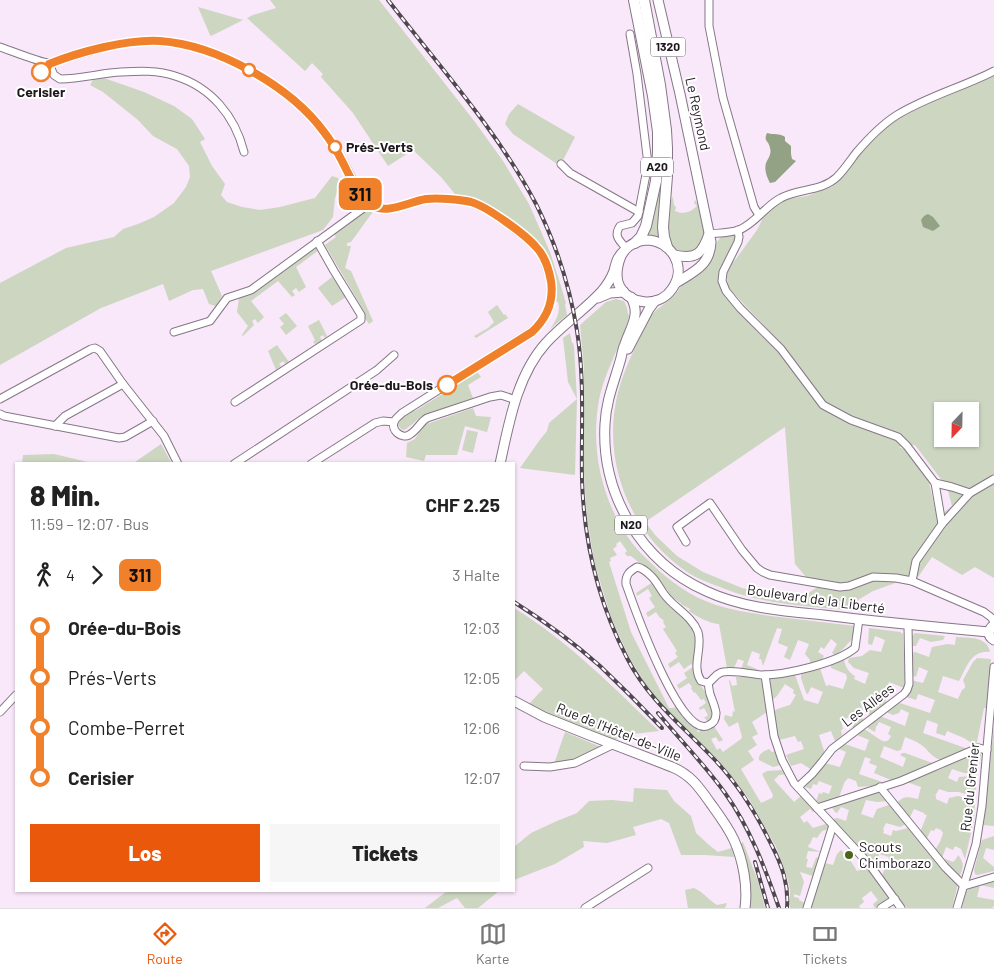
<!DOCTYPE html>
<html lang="de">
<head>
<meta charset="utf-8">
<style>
	body { margin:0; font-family:Barlow,sans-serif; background:#f6f6f6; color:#222; height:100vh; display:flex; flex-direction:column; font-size:19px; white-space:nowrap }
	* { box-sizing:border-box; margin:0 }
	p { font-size:16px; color:#767676 }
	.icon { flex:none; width:28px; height:28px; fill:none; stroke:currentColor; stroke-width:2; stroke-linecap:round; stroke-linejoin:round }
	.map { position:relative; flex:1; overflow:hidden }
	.side { position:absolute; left:15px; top:462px; width:500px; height:430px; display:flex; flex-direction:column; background:#fff; border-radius:0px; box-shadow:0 1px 4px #0004 }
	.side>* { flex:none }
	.badge { padding:0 10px; border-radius:8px; font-size:18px; line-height:32px }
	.needle { width:32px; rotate:202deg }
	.controls { position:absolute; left:934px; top:402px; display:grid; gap:10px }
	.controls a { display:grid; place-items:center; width:45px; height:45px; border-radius:0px; background:#fff; box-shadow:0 1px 4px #0004; font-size:25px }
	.map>.badge { position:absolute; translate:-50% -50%; box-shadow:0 0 0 2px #fff }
	.legs { display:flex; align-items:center; gap:8px; height:55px; padding:0 15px; font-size:16px }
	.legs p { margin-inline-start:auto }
	.head { display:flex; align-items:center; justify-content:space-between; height:85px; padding:0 15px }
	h1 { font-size:28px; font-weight:800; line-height:38px }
	.action { display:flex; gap:10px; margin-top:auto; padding:10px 15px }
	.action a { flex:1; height:58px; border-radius:0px; background:#ea580c; color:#fff; font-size:20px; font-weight:800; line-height:58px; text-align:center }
	.action a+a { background:#f6f6f6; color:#222 }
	ul { padding:0 15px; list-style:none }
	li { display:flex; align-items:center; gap:18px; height:50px; font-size:19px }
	li i { display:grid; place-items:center; width:8px; height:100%; margin:0 6px; background:currentColor }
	li i::after { content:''; width:12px; height:12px; margin:-6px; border:4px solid; border-radius:50%; background:#fff }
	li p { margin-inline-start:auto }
	li:first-child i { background:linear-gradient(#0000 50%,currentColor 0) }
	li:last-child i { background:linear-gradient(currentColor 50%,#0000 0) }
	.menu { display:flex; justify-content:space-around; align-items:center; height:70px; border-top:1px solid #e0e0e0; background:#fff; font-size:14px; color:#767676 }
	.menu a { display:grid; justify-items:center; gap:2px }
	.menu .selected { color:#ea580c }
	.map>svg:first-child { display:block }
</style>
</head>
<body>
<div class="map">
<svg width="994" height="908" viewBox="0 0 994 908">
	<rect width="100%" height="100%" fill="#f9e7fa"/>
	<g fill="#ccd6c1" fill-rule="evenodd">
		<path d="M270 0H379L475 122 503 161 529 204 550 252 560 283 566 303 565 304 567 315 550 329C556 321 561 312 558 302L555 300V292L554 277 544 253 470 199 455 194 441 177 413 150 388 166 353 113 321 77 323 74 312 63 305 71 247 18 253 15 276 8Z"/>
		<path d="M198 7 243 20 211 36 210 35Z"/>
		<path d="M994 74V578L975 567 962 575 932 557 918 577 912 581 898 582 873 591 858 600 855 611C812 606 766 605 725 589 712 584 698 579 687 572 634 536 605 471 615 407 620 375 636 345 651 316 658 307 667 303 675 295 679 291 680 286 684 282 692 276 700 275 707 266 716 254 713 230 735 236L736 241 719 273 721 289 779 352 815 397 783 346 728 287 726 269 736 259 757 230 766 212 787 199 807 196 832 187 858 156 891 123 925 102 974 84ZM942 411H970V439H942ZM785 427 795 564 806 577 826 582 797 600 742 588 703 572 677 556 656 536 645 522ZM915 445 947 487 952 506 937 518 928 478 910 452 899 447Z"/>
		<path d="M104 78 144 92 174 106 192 119 205 139 200 142 212 166 225 184 221 195 227 202 242 207 260 210 280 207 315 198 332 176 338 178 340 184 335 198 333 217 323 230 211 271 222 296 216 306 209 304 203 289 193 290 169 301 163 284 101 308 0 365V283L66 248 114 237 123 229 138 224 154 217 174 203 186 187 190 177 189 166 177 149 153 136 138 120 103 92 90 85 93 80Z"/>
		<path d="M518 104 575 137 561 164H557L513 134 505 124 509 114Z"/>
		<path d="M661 153 664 165 660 240 646 238Z"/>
		<path d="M672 197 673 198 674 205 676 207 675 211C684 215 691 212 697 206L694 203 695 200C701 209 706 223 705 234 704 240 699 247 697 252H678C662 238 667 215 672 197Z"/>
		<path d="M370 208 371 209 372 213 351 242 347 243V246H351L345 268 351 271 373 321 369 324 365 318 364 311 325 245 336 237 332 232 366 210Z"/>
		<path d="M315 245 319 250 296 267 306 287 299 292 296 288 292 291 295 295 292 297 278 281 251 301 264 317 258 323 255 319 252 321 254 325 243 336 242 335 248 326 237 312 239 298 248 295Z"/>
		<path d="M332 277 346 297 332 306 318 288Z"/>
		<path d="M616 299 624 301 627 308 628 314 629 315V317C621 346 602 376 598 406 591 453 603 504 632 543 637 550 644 556 650 562 668 580 691 597 716 605 739 612 763 615 787 618 810 621 832 623 855 626L854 638C847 643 843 651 835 655L832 653 837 644 831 639 824 649 821 647 818 652 824 656 822 660 810 663V660L805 654 809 644 798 640 790 660 784 657 788 647 778 643 782 629 777 628 763 666 761 659H759L760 654 752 651 747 665 759 670 741 669 744 661 738 659 734 668H727L719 624C708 623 698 617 689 611L690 609 681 604V603L666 593 668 591 653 574 631 556H627L625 553 627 551 620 541 616 544 617 546 613 549 617 555 610 558 611 561 609 562 631 632 669 708H673L676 707C683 715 693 724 699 733L700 729H708L713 725 723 740 719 742 716 737 711 739 717 750 720 748 723 752 741 739 742 737 738 722 729 727 724 719 725 715 732 717 733 711 735 712 729 681 730 680 732 686 737 685 736 677C768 677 763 677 768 707L766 708 767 712 752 722 758 734 752 737 757 745 748 751 754 760 741 769 761 803 772 798 773 795 762 774 767 771 783 770 787 774 779 775 774 780 794 802 801 796 815 810 813 812 810 809 800 817 804 823 807 821 813 828 826 824 828 825V829L822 831 817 838 813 837 810 844H809L808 847 821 852 808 851 806 859H808L806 867 812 868 816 858 819 857 813 876 800 872 804 882 800 896 794 894V897L799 898V900L805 903 803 908H790V890L787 877 781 860 776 847 749 799 734 779 719 761 675 719 651 693 630 659 612 620 595 565 587 519 584 474V368L580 325 606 302Z"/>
		<path d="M497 305 504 315 505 314 508 318 476 338 474 336 488 328 494 322 488 312Z"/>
		<path d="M286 313 297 326 286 335 280 327 284 324 279 318Z"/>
		<path d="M319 320 327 336 325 338 323 335 320 337 322 341 315 344 313 342 315 340 308 326Z"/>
		<path d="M570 333 572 343H573L574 347 577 399 575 475 520 468 539 441 547 431 549 423 577 399 568 382 563 338Z"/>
		<path d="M277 345 289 362 286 364 283 361 279 364 281 366 276 370 268 351Z"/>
		<path d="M476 370 481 377 468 385 473 398 422 416C416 420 410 427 404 430L401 429 398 425 401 419 414 409 415 411 449 390 447 387Z"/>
		<path d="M473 408 476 416 491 417 487 432 465 426 457 455H426L424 461 406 457 407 443 415 439 424 425Z"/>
		<path d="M467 430 478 432 473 453 462 450Z"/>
		<path d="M161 444 172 464H133L135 462Z"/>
		<path d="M54 454 96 464H22L23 455Z"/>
		<path d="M653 582 661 597 674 608 678 614 687 619 693 626 697 640 695 666 691 664 684 669 679 662 670 668 668 664 678 657 675 653 677 651 663 629 666 627 663 622 664 621 661 618H660L656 612 648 617 646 613 655 607 649 598 652 596 648 589 637 596 636 593Z"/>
		<path d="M514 608C568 641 613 687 659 731L624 735 614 740 549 715 529 704 543 689 524 671 514 681Z"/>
		<path d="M869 628 900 632 903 634 905 676 904 688 889 682 885 692 886 704 869 716V708L873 706 871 699 860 701 863 710 860 712 863 720 853 728 850 717 841 720 843 729 841 730 842 735 835 741 831 731 819 735 825 754 812 770 801 763 791 766 786 755 804 749 801 741 798 742 795 736 779 740 776 735 773 713 777 709 790 705 796 695 793 693 794 690 785 684 777 696 772 700 770 679 771 678 795 675 804 700 818 704 823 692 811 687 808 694 806 693 801 678V673L820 668 826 686 829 685 843 689 847 678 846 674 831 668V665L844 660C845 666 849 673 855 676L854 679 865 684 869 673 854 668 848 662 849 658 862 656 870 650 881 652 885 640 875 636 872 645 868 644Z"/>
		<path d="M915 633 945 636 943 640 931 642 920 638 916 646H910L911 637Z"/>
		<path d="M956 637C969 638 987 636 990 652 971 650 967 667 959 681L943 676 938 692 958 699 962 690 965 688V685L963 680 973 662 977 658 991 659 987 708H984L976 746 964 738 947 731 945 736 936 733 938 724 927 720 923 733 968 749 940 760C930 756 928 749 920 744 916 741 910 739 905 737L901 750 897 751 884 746 880 757 903 767 906 758 900 755 902 753H905L935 764 913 773 891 780 874 773 877 766 869 763 871 759 865 757 859 774 885 783 872 786 858 787 856 781 848 778 846 781H845L839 797 820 803 816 802 819 793 822 794 823 792 829 794 832 786 819 781 817 785 813 784 811 789 805 787 825 763 840 767 846 752 837 748 842 743 865 751 869 740 855 734 863 728 882 741C888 742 889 740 891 736L888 734 891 727 879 722 877 726H876L875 732 868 728 867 725 880 716 905 726 909 713 901 709 899 713 893 715 886 712 900 703 930 713 935 700 918 694 916 700 907 697 909 692 911 680 923 683 928 671 919 667 916 677 911 675 910 654 915 652 929 657 932 647 948 644 955 645Z"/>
		<path d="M693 667 694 676 706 693 712 711V717L708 722 704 717H706L708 715 704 708 700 710 699 708 706 703 704 699 701 700 695 692 694 693 691 688 692 687 689 683 679 689 677 685 687 678 684 673Z"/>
		<path d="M994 726V826L983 825Z"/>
		<path d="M565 732 601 747 575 760 554 764Z"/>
		<path d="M769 749 772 752 776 751 778 759 781 765 773 767 759 760C758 753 765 751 769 749Z"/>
		<path d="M978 752 981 754C981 759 978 769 977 775L970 773H964L952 769 948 778 957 782 959 777 971 776 977 779 975 797 959 792H948L939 789 935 796H936V799L947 804 949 798 958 796 975 801 974 820 965 859 961 849 955 846 953 850 946 847 942 858 935 850 940 842 943 833 941 830 936 828 934 831 931 830 927 838 925 839 920 832 927 815 924 814V813L914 809 909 819 897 803C904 795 908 797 918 799L921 787 907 782 909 780 944 768 945 766Z"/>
		<path d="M634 788 667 790 674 801 691 816 696 833 709 845 718 852 732 848 734 857 705 855H681L669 823 661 819 633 827 636 835 607 843 583 841 584 847 555 864 514 880V847L531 833 557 821 577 813 589 801 612 800 633 802Z"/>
		<path d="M876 792 881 794 887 801 877 802 866 800 861 814 873 818 877 809 889 805 891 806 906 824 900 827 886 823 883 829 884 830 883 833 891 836 893 830 896 831 908 828 958 884 952 908H907L882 876 889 857 879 854 875 866 833 819 837 818 846 821 849 810 841 807 837 813 835 812 831 806Z"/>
		<path d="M994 836V850L986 848 983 858 994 867V871L977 875 975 874 974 870 982 840Z"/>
		<path d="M743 842 759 884 765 908H748L739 845Z"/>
		<path d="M841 850 852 863 857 871 869 867 890 896V899L875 908 873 904 878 900 871 891 862 898 864 902 859 906 860 908H811L825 863 833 865 837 854Z"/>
		<path d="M958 855C965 864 963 866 960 876L956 874 944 861 945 859 953 862 956 859Z"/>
		<path d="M994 879V888L980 885 977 897 994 900V906L992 908H962L966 892 970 888Z"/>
		<path d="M694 888C705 893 707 899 717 905L727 903 725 908H688L685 890Z"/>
		<path d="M447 891H499L478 908H465L457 898 438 908H425Z"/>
	</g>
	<g fill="#93a184">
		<path d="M767 133C773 135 780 133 785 137V141L791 146V154L792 159 796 161 775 182 770 183C767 177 764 170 766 163 768 158 772 154 770 148 769 140 763 142 767 133Z"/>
		<path d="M928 214 933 217 940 226 933 231 923 227 921 220 924 216Z"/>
	</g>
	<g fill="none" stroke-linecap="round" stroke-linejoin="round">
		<g stroke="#867687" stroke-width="9">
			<g id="minor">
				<path d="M709 0V26L723 98 754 207 759 215"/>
				<path d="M0 47C9 50 44 64 50 63 54 63 57 60 61 59 77 55 92 51 108 46 143 38 182 40 216 54 256 70 295 96 322 130 334 144 343 161 352 178 355 184 358 192 363 198 366 202 370 205 375 207 391 213 410 201 426 199 437 198 449 199 460 200 478 202 493 213 507 223 516 231 528 238 536 247 541 251 543 257 545 263 556 289 554 312 532 331L402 413C399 416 395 419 394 422 391 431 402 439 409 435 417 431 420 422 427 418L490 397 501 395 516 400"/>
				<path d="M49 64 54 75 60 79C81 79 101 73 121 72 139 71 158 70 175 76 211 87 235 116 244 152"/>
				<path d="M561 164 570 173 639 212"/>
				<path d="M738 230 739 237 738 242 723 272 722 281 726 291 740 308 781 349 823 405 851 420 898 437 907 446 935 483 942 524"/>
				<path d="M709 234C719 233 730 233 739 230 756 223 765 206 781 198 799 188 821 192 837 177 844 170 850 161 856 153 868 139 881 125 897 115 928 96 963 87 994 71"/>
				<path d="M626 248C620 241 613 236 620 226L632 223 638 216 648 164 637 74 630 34"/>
				<path d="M174 332 210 321 227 298 251 290 369 204"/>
				<path d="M0 399 91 349 95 348 100 351 123 384 164 436 178 464"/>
				<path d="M235 402 361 320V315L334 271 317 241"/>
				<path d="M0 414 4 416 119 438 125 437 153 421"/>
				<path d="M55 426 65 416 123 384"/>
				<path d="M234 464 377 370 394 355"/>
				<path d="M311 464 375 423 383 421 394 422"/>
				<path d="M935 483 952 487 970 493"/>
				<path d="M686 542 677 527 710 503 742 550 757 568 763 572 770 575 840 587 849 586 873 577 896 578 912 581 984 612 992 618 994 623"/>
				<path d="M637 567C642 568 646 571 650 575 656 580 659 587 664 594 673 607 692 616 698 632 703 648 691 666 701 681L708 683C709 687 709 691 710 694 712 700 715 706 716 713 716 718 714 723 709 725 681 742 633 604 626 584 625 575 630 571 637 567Z"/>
				<path d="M912 581 916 561 942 524 970 493 994 479"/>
				<path d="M765 675 774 736 782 760 794 783 869 864 901 908"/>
				<path d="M708 683C713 680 715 675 720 673 728 669 752 674 762 675 786 675 837 663 855 648L859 619"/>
				<path d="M0 712 16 695"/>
				<path d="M524 766 550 767 575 763 612 745"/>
				<path d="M798 787 812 774 822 762 832 749 904 694 907 690 909 684 908 625"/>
				<path d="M880 787 945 867 964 886 994 877"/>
				<path d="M817 808 901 781 978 748 987 750"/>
				<path d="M585 908 648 868"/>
				<path d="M807 908 833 825"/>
				<path d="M881 908 895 899"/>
				<path d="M957 908 976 844 982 806 994 667"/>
			</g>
		</g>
		<g stroke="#867687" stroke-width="11">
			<g id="major">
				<path d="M658 0 680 94 711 242C710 266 693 272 676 283"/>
				<path d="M646 240C671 240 688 267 672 289 660 307 631 306 620 287 614 277 618 258 625 250 630 244 638 241 646 240Z"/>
				<path d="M674 255C696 260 702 254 709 234"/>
				<path d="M631 297C634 303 636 309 635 315 634 325 628 334 625 344 623 348 622 353 621 358 615 380 606 400 605 424 601 494 641 562 706 591 742 608 784 611 824 615 879 622 934 627 989 632"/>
				<path d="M598 298 610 293 624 292"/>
				<path d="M628 349 649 309 655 301"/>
				<path d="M500 464C509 423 517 375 546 343 563 324 585 310 602 291 607 285 611 279 614 271 616 263 617 257 624 251"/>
				<path d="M994 625C988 629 987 636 994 640"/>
				<path d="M514 701 544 717 589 735 672 767C691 775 699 787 711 804 719 815 728 827 734 840 743 860 748 886 745 908"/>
			</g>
		</g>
		<g stroke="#867687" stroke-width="12">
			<g id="highway">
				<path d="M634 0 653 96 658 132V152L656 181 646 226 641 237 635 243"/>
				<path d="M644 0 660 85 666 130 667 148V176L663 227 664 237 667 247"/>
			</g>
		</g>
		<use href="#minor" stroke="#fff" stroke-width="7"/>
		<use href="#major" stroke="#fff" stroke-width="9"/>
		<use href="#highway" stroke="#fff" stroke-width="10"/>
		<g stroke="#514751" stroke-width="4">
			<g id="rail">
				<path d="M388 0C439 66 497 130 536 204 556 244 570 287 577 331 585 381 581 430 582 480 584 542 599 604 627 658 649 701 682 725 714 759 738 784 756 813 771 844 782 865 789 885 787 908"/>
				<path d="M514 602C544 621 573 642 600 666 621 686 642 707 662 728"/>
				<path d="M658 713C680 740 705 765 725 793 750 828 765 868 779 908"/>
				<path d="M755 862 768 908"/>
			</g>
		</g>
		<use href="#rail" stroke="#fff" stroke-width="2" stroke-dasharray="5.5" stroke-linecap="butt"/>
	</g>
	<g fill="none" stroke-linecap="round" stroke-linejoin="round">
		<g stroke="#fff" stroke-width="11">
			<path id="line-1" d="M41 72 45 73 49 64C79 52 127 39 160 41 217 45 290 86 324 132 331 141 337 151 342 161 349 174 358 197 371 205 387 215 408 202 426 199 438 198 458 199 471 202 486 206 525 234 536 247 544 255 549 270 551 281 554 301 547 318 532 332L447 385"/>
		</g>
		<use href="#line-1" stroke="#f0802a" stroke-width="8"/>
	</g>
	<g fill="#fff" stroke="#f0802a" stroke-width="2.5">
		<circle cx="249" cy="70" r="6"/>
		<circle cx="41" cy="72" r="9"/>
		<circle cx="335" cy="147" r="6"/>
		<circle cx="447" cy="385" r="9"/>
	</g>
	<circle fill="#496619" stroke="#fff" stroke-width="2" cx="849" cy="855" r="5"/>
	<g text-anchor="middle" stroke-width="4" stroke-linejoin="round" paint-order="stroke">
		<g fill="#fff" stroke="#625d62" stroke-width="1">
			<rect x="650.5" y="37.5" width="35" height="19" rx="4"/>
			<rect x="641" y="157.5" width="32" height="19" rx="4"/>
			<rect x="615" y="515.5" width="32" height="19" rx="4"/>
		</g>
		<g font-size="12" font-weight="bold" fill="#1e171e">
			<text x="668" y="51">1320</text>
			<text x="657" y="171">A20</text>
			<text x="631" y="529">N20</text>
		</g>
		<g font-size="14" font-weight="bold" fill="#1e171e" stroke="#fff">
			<text x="41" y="97">Cerisier</text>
			<text x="346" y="152" text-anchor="start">Prés-Verts</text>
			<text x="433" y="390" text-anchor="end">Orée-du-Bois</text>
		</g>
		<g font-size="14" fill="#1e171e" stroke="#fff">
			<text transform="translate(698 114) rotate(78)" y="5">Le Reymond</text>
			<text transform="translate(816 599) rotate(8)" y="5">Boulevard de la Liberté</text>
			<text transform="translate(868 705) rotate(-37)" y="5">Les Allées</text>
			<text transform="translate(619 732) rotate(22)" y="5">Rue de l'Hôtel-de-Ville</text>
			<text transform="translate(970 787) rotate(-84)" y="5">Rue du Grenier</text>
		</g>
		<g font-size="14" fill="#1e171e" stroke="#fff" text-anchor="start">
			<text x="859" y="852">Scouts<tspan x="859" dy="16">Chimborazo</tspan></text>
		</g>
	</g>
</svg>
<div class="controls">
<a><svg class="needle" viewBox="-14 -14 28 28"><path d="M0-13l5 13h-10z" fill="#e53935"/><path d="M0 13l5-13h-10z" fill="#767676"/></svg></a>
</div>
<b class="badge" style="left:360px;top:194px;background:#f0802a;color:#111">311</b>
<section class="side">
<div class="head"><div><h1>8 Min.</h1><p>11:59 – 12:07 · Bus</p></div><b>CHF 2.25</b></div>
<div class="legs"><svg class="icon" aria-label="walk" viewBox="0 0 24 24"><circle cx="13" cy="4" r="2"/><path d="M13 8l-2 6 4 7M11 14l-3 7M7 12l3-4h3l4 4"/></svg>4<svg class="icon" aria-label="forward" viewBox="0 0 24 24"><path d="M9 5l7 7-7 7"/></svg><b class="badge" style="background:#f0802a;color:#111">311</b><p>3 Halte</p></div>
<ul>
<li><i style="color:#f0802a"></i><b>Orée-du-Bois</b><p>12:03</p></li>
<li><i style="color:#f0802a"></i><span>Prés-Verts</span><p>12:05</p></li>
<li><i style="color:#f0802a"></i><span>Combe-Perret</span><p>12:06</p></li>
<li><i style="color:#f0802a"></i><b>Cerisier</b><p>12:07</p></li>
</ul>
<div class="action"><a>Los</a><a>Tickets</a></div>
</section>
</div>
<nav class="menu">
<a class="selected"><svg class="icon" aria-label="directions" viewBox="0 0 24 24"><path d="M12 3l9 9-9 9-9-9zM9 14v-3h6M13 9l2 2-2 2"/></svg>Route</a>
<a><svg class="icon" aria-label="map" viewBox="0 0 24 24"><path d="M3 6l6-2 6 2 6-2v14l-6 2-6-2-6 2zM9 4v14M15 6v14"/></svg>Karte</a>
<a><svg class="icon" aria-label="tickets" viewBox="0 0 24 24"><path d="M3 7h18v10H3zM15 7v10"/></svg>Tickets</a>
</nav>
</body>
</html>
